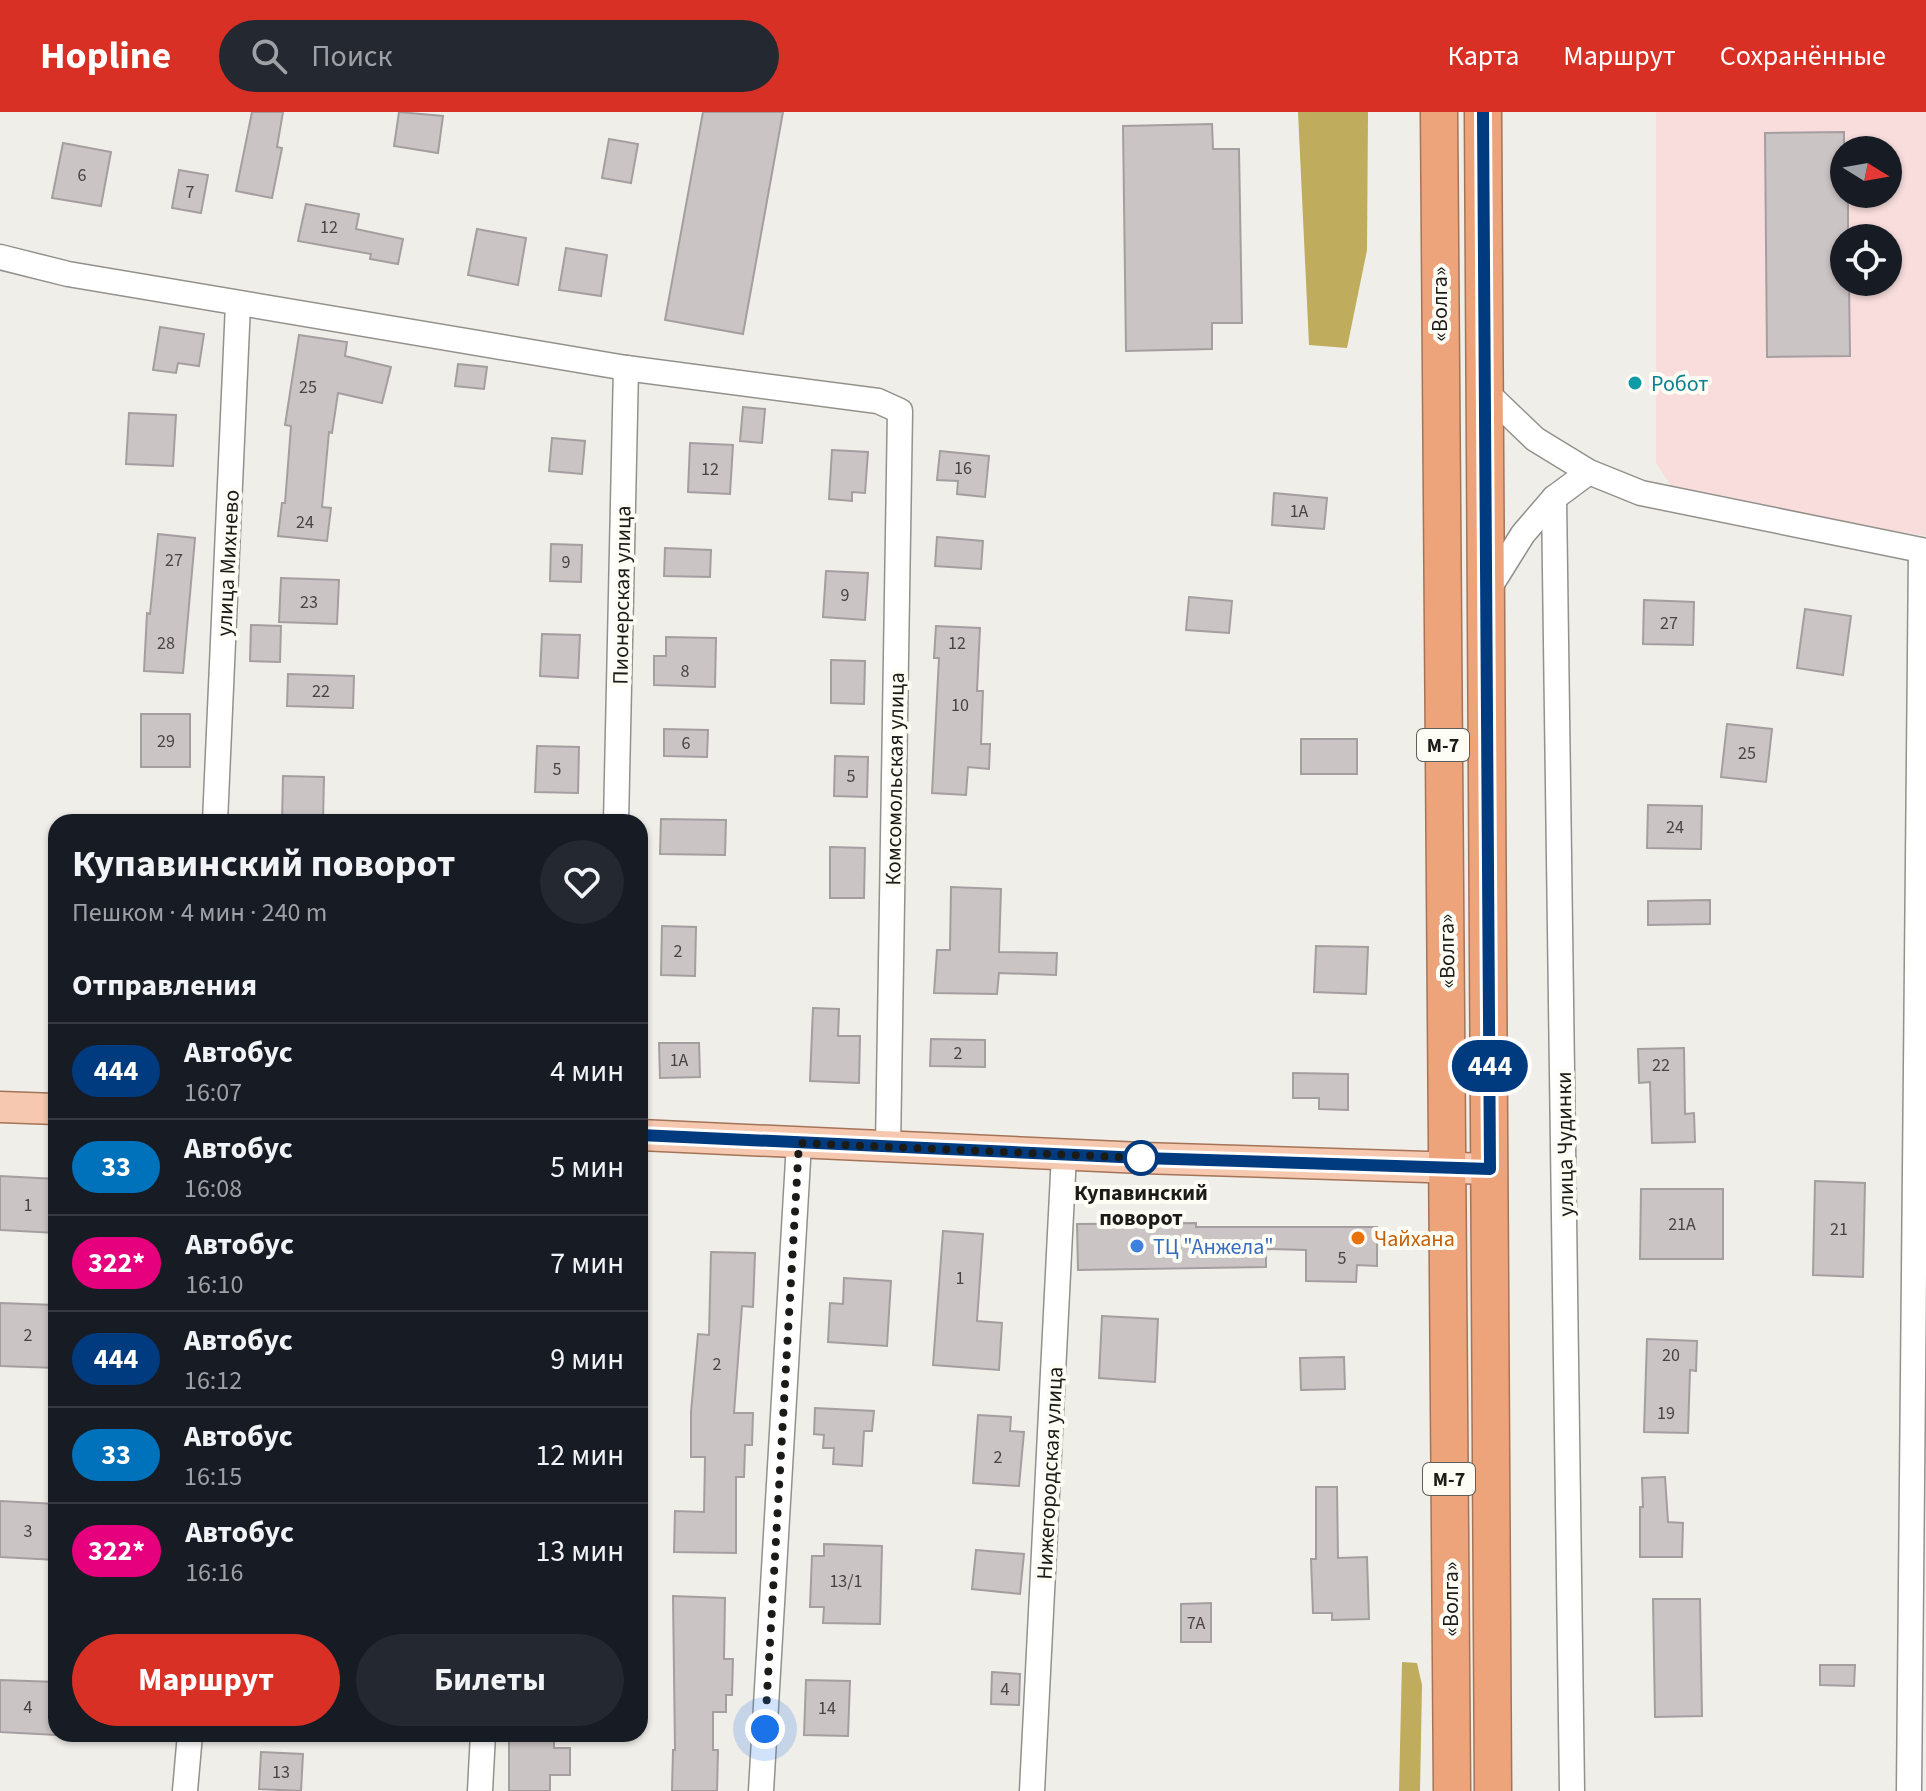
<!DOCTYPE html>
<html lang="ru">
<head>
<meta charset="utf-8">
<style>
	body { margin:0; font-family:"Source Sans 3",sans-serif; background:#242831; color:#f1f3f6; height:100vh; display:flex; flex-direction:column; font-size:30px; white-space:nowrap }
	* { box-sizing:border-box; margin:0 }
	p { font-size:26px; color:#9ea1a6 }
	.icon { flex:none; width:44px; height:44px; fill:none; stroke:currentColor; stroke-width:2; stroke-linecap:round; stroke-linejoin:round }
	.map { position:relative; flex:1; overflow:hidden }
	.details { position:absolute; left:48px; top:702px; width:600px; height:928px; display:flex; flex-direction:column; background:#171b24; border-radius:24px; box-shadow:0 2px 6px #0004 }
	.details>* { flex:none }
	.badge { padding:0 16px; border-radius:26px; font-size:28px; line-height:52px }
	.needle { width:52px; rotate:101deg }
	.controls { position:absolute; left:1830px; top:24px; display:grid; gap:16px }
	.controls a { display:grid; place-items:center; width:72px; height:72px; border-radius:50%; background:#171b24; box-shadow:0 2px 6px #0004; font-size:40px }
	.you { position:absolute; width:40px; height:40px; margin:-20px; border:6px solid #fff; border-radius:50%; background:#1a73e8; box-shadow:0 0 0 12px #1a73e833 }
	.map>.badge { position:absolute; translate:-50% -50%; box-shadow:0 0 0 4px #fff }
	h2 { padding:0 24px; font-size:30px; line-height:72px }
	.round { display:grid; place-items:center; flex:none; width:84px; height:84px; border-radius:42px; background:#242831 }
	.overview { display:flex; align-items:center; justify-content:space-between; height:136px; padding:0 24px }
	h1 { font-size:38px; font-weight:700; line-height:60px }
	.primary-button { display:flex; gap:16px; margin-top:auto; padding:16px 24px }
	.primary-button a { flex:1; height:92px; border-radius:48px; background:#d93025; color:#fff; font-size:32px; font-weight:700; line-height:92px; text-align:center }
	.primary-button a+a { background:#242831; color:#f1f3f6 }
	ul { padding:0; list-style:none }
	li { display:flex; align-items:center; gap:24px; height:96px; padding:0 24px; border-top:2px solid #363941 }
	li div { flex:1 }
	li b { display:block; font-size:30px }
	li em { font-style:normal }
	li .badge { min-width:88px; font-weight:700; text-align:center }
	header { display:flex; align-items:center; gap:48px; box-sizing:border-box; height:112px; padding:0 40px; background:#d93025; color:#fff }
	header strong { font-size:38px }
	nav { display:flex; gap:44px; margin-inline-start:auto; font-size:28px }
	.search { width:560px; height:72px; background:#242831; display:flex; align-items:center; gap:20px; box-sizing:border-box; padding:0 28px; border-radius:44px; color:#9ea1a6; font-size:30px }
	.map>svg:first-child { display:block }
</style>
</head>
<body>
<header>
<strong>Hopline</strong>
<div class="search"><svg class="icon" aria-label="search" viewBox="0 0 24 24"><circle cx="10" cy="10" r="6"/><path d="M15 15l6 6"/></svg>Поиск</div>
<nav><a>Карта</a><a>Маршрут</a><a>Сохранённые</a></nav>
</header>
<div class="map">
<svg width="1926" height="1679" viewBox="0 0 1926 1679">
	<rect width="100%" height="100%" fill="#f0eee8"/>
	<path fill="#f8dddc" fill-rule="evenodd" d="M1656 0H1926V424L1677 383 1656 351ZM1844 38H1888V82H1844ZM1844 126H1888V170H1844Z"/>
	<g fill="#bfac5d">
		<path d="M1298 0H1368L1367 138 1347 236 1309 233Z"/>
		<path d="M1402 1550 1417 1551 1422 1573 1420 1679H1399Z"/>
	</g>
	<g fill="#cbc4c5" stroke="#a59ea0" stroke-width="2">
		<path d="M252 0H283L277 35 282 36 272 86 236 79Z"/>
		<path d="M399 0 443 4 438 41 394 34Z"/>
		<path d="M703 0H783L743 222 665 208Z"/>
		<path d="M1212 12 1213 37H1239L1242 211H1212V237L1126 239 1123 14Z"/>
		<path d="M1844 20V82H1848V126H1844V170H1849L1850 244 1767 245 1765 21Z"/>
		<path d="M609 27 638 32 631 71 602 66Z"/>
		<path d="M63 31 111 40 101 94 52 86Z"/>
		<path d="M179 58 208 63 201 101 172 96Z"/>
		<path d="M306 92 359 102 356 117 403 127 398 152 370 147 371 142 298 129Z"/>
		<path d="M477 117 526 126 518 173 468 163Z"/>
		<path d="M566 136 607 143 601 184 559 178Z"/>
		<path d="M160 215 204 222 199 254 178 251 176 261 153 258Z"/>
		<path d="M299 223 347 230 345 244 391 255 382 291 338 281 332 321 329 320 322 395 331 396 327 429 278 424 282 391H285L291 314 285 313Z"/>
		<path d="M458 252 487 255 484 277 455 274Z"/>
		<path d="M743 295 765 297 762 331 740 329Z"/>
		<path d="M129 301 176 303 173 354 126 352Z"/>
		<path d="M552 326 585 329 582 362 549 359Z"/>
		<path d="M690 331 733 333 730 382 688 380Z"/>
		<path d="M832 338 868 340 865 381 852 380V389L829 387Z"/>
		<path d="M940 339 989 344 985 385 957 382 958 369 937 368Z"/>
		<path d="M1274 381 1327 386 1324 417 1272 413Z"/>
		<path d="M158 422 195 426 183 561 144 559 147 501 150 502Z"/>
		<path d="M937 425 983 429 981 457 935 454Z"/>
		<path d="M551 432 582 433 581 470 550 469Z"/>
		<path d="M665 436 711 438 710 465 664 464Z"/>
		<path d="M826 459 868 461 865 508 823 505Z"/>
		<path d="M281 466 339 468 337 512 279 510Z"/>
		<path d="M1189 485 1232 489 1229 521 1186 518Z"/>
		<path d="M1644 488 1694 490 1693 533 1643 532Z"/>
		<path d="M1805 497 1851 504 1843 563 1797 556Z"/>
		<path d="M251 513 281 514 280 550 250 549Z"/>
		<path d="M936 514 980 516 977 579H983L981 632H990L989 657 968 655 966 683 932 681 939 546H934Z"/>
		<path d="M542 522 580 523 578 566 540 564Z"/>
		<path d="M666 525 716 526 715 575 654 573V544H666Z"/>
		<path d="M831 548 865 549 864 592 831 591Z"/>
		<path d="M288 562 354 564 353 596 287 594Z"/>
		<rect x="141" y="602" width="49" height="53"/>
		<path d="M1727 612 1772 617 1766 670 1721 665Z"/>
		<path d="M664 617 708 618 707 645 664 644Z"/>
		<rect x="1301" y="627" width="56" height="35"/>
		<path d="M537 634 579 635 578 681 535 680Z"/>
		<path d="M835 644 868 645 867 685 834 684Z"/>
		<path d="M283 664 324 665 323 710H282Z"/>
		<path d="M1648 693 1702 694 1701 737 1647 736Z"/>
		<path d="M661 707 726 708 725 743 660 742Z"/>
		<path d="M830 735 865 736 864 786H830Z"/>
		<path d="M951 775 1001 777 999 840 1057 841 1056 863 999 861 997 882 934 881 937 838H950Z"/>
		<path d="M1710 788V812L1648 813V789Z"/>
		<path d="M662 814 696 815 695 864 661 863Z"/>
		<path d="M1316 834 1368 835 1366 882 1314 880Z"/>
		<path d="M813 896 839 897 838 924H860L859 971 810 969Z"/>
		<path d="M931 927 985 928V955L930 954Z"/>
		<path d="M659 931H699L700 965 660 966Z"/>
		<path d="M1684 936 1685 1002 1694 1001 1695 1030 1652 1031 1650 970 1639 971 1638 937Z"/>
		<path d="M1293 961 1348 962V998L1319 997V986H1293Z"/>
		<path d="M0 1064 56 1067V1121L0 1118Z"/>
		<path d="M1815 1069 1865 1071 1863 1165 1813 1163Z"/>
		<path d="M1641 1077H1723V1147H1640Z"/>
		<path d="M1196 1111V1115H1377V1154L1357 1153 1356 1170 1306 1169V1138L1266 1137V1155L1078 1158 1077 1112Z"/>
		<path d="M943 1119 983 1122 977 1209 1002 1211 999 1258 933 1253Z"/>
		<path d="M711 1140 755 1141 753 1195 742 1194 734 1301H753L752 1333H745L744 1365H736V1441L674 1440 675 1399 704 1400 705 1345H691V1300L698 1222 709 1223Z"/>
		<path d="M844 1166 891 1169 887 1234 828 1230 830 1191 843 1192Z"/>
		<path d="M0 1191 56 1193V1256L0 1254Z"/>
		<path d="M1102 1204 1158 1207 1155 1270 1099 1266Z"/>
		<path d="M1647 1227 1697 1229 1696 1259 1690 1258 1688 1321 1644 1320Z"/>
		<path d="M1344 1245 1345 1277 1301 1278 1300 1246Z"/>
		<path d="M815 1296 874 1299 872 1319H864L862 1354 833 1352 834 1336H823L824 1323 814 1322Z"/>
		<path d="M978 1303 1011 1305 1010 1319 1024 1320 1019 1374 973 1371Z"/>
		<path d="M1665 1365 1668 1410 1683 1411 1682 1445H1640V1395H1643L1642 1366Z"/>
		<path d="M1316 1375H1337L1338 1446 1367 1445 1369 1507 1332 1508V1501H1313L1311 1447H1316Z"/>
		<path d="M0 1389 56 1392V1448L0 1445Z"/>
		<path d="M824 1432 882 1434 880 1512 823 1511 824 1495H810L812 1444H824Z"/>
		<path d="M976 1438 1024 1442 1020 1482 972 1477Z"/>
		<path d="M673 1484 725 1486 724 1547H733L732 1583H726V1600H713V1638H718L717 1679H672L673 1638H675Z"/>
		<path d="M1653 1487H1700L1702 1604 1655 1605Z"/>
		<path d="M1211 1491V1530H1181V1492Z"/>
		<path d="M1820 1553H1855L1854 1574 1820 1573Z"/>
		<path d="M992 1560 1020 1562 1019 1593 991 1592Z"/>
		<path d="M0 1568 56 1570V1623L0 1620Z"/>
		<path d="M806 1568 850 1569 848 1624 804 1623Z"/>
		<path d="M509 1622H554V1636H570V1663H550V1679H509Z"/>
		<path d="M261 1640 303 1642 301 1679 259 1677Z"/>
	</g>
	<g fill="none" stroke-linecap="round" stroke-linejoin="round">
		<g stroke="#92918b" stroke-width="27">
			<g id="minor">
				<path d="M0 145 68 162 626 256 878 289 900 299 888 1035"/>
				<path d="M1487 281 1535 327 1548 335 1589 360 1641 381 1926 439"/>
				<path d="M1554 386 1572 1679"/>
				<path d="M1488 478 1523 422 1554 386 1589 360"/>
				<path d="M215 710 238 192"/>
				<path d="M616 710 626 256"/>
				<path d="M185 1679 190 1622"/>
				<path d="M480 1679 483 1622"/>
				<path d="M761 1679 799 1031"/>
				<path d="M1032 1679 1064 1042"/>
				<path d="M1909 1679 1921 439"/>
			</g>
		</g>
		<g stroke="#a47458" stroke-width="33">
			<g id="major">
				<path d="M0 995 56 997"/>
				<path d="M640 1023 1142 1046 1490 1057"/>
			</g>
		</g>
		<g stroke="#a47458" stroke-width="39">
			<g id="highway">
				<path d="M1439 0 1452 1679"/>
				<path d="M1483 0 1493 1679"/>
			</g>
		</g>
		<use href="#minor" stroke="#fff" stroke-width="24"/>
		<use href="#major" stroke="#f5c8af" stroke-width="30"/>
		<use href="#highway" stroke="#eea47a" stroke-width="36"/>
	</g>
	<g fill="none" stroke-linecap="round" stroke-linejoin="round">
		<g stroke="#fff" stroke-width="18">
			<path id="line" d="M640 1023 1142 1046 1490 1057 1483 0"/>
		</g>
		<use href="#line" stroke="#003b80" stroke-width="12"/>
		<path stroke="#1b1b18" stroke-width="8" stroke-dasharray="0 14.4" d="M765 1617 799 1031 1141 1046"/>
	</g>
	<circle fill="#0f9aa8" stroke="#fdfcf5" stroke-width="3" cx="1635" cy="271" r="8"/>
	<circle fill="#fff" stroke="#003b80" stroke-width="4" cx="1141" cy="1046" r="16"/>
	<circle fill="#e8710a" stroke="#fdfcf5" stroke-width="3" cx="1358" cy="1126" r="8"/>
	<circle fill="#3f7fe0" stroke="#fdfcf5" stroke-width="3" cx="1137" cy="1134" r="8"/>
	<g text-anchor="middle" stroke-width="8" stroke-linejoin="round" paint-order="stroke">
		<g font-size="18" fill="#474543">
			<text x="82" y="69">6</text>
			<text x="190" y="86">7</text>
			<text x="329" y="121">12</text>
			<text x="308" y="281">25</text>
			<text x="963" y="362">16</text>
			<text x="710" y="363">12</text>
			<text x="1299" y="405">1А</text>
			<text x="305" y="416">24</text>
			<text x="174" y="454">27</text>
			<text x="566" y="456">9</text>
			<text x="845" y="489">9</text>
			<text x="309" y="496">23</text>
			<text x="1669" y="517">27</text>
			<text x="166" y="537">28</text>
			<text x="957" y="537">12</text>
			<text x="685" y="565">8</text>
			<text x="321" y="585">22</text>
			<text x="960" y="599">10</text>
			<text x="166" y="635">29</text>
			<text x="686" y="637">6</text>
			<text x="1747" y="647">25</text>
			<text x="557" y="663">5</text>
			<text x="851" y="670">5</text>
			<text x="1675" y="721">24</text>
			<text x="678" y="845">2</text>
			<text x="958" y="947">2</text>
			<text x="679" y="954">1А</text>
			<text x="1661" y="959">22</text>
			<text x="28" y="1099">1</text>
			<text x="1682" y="1118">21А</text>
			<text x="1839" y="1123">21</text>
			<text x="1342" y="1152">5</text>
			<text x="960" y="1172">1</text>
			<text x="28" y="1229">2</text>
			<text x="1671" y="1249">20</text>
			<text x="717" y="1258">2</text>
			<text x="1666" y="1307">19</text>
			<text x="998" y="1351">2</text>
			<text x="28" y="1425">3</text>
			<text x="846" y="1475">13/1</text>
			<text x="1196" y="1517">7А</text>
			<text x="1005" y="1583">4</text>
			<text x="28" y="1601">4</text>
			<text x="827" y="1602">14</text>
			<text x="281" y="1666">13</text>
		</g>
		<g fill="#fdfcf5" stroke="#5f5e5a" stroke-width="2">
			<rect x="1417" y="617" width="52" height="32" rx="6"/>
			<rect x="1423" y="1351" width="52" height="32" rx="6"/>
		</g>
		<g font-size="20" font-weight="bold" fill="#1b1b18">
			<text x="1443" y="640">М-7</text>
			<text x="1449" y="1374">М-7</text>
		</g>
		<g font-size="22" fill="#1b1b18" stroke="#fdfcf5">
			<text transform="translate(1439 192) rotate(-90)" y="8">«Волга»</text>
			<text transform="translate(227 451) rotate(-87)" y="8">улица Михнево</text>
			<text transform="translate(621 483) rotate(-89)" y="8">Пионерская улица</text>
			<text transform="translate(894 667) rotate(-89)" y="8">Комсомольская улица</text>
			<text transform="translate(1446 839) rotate(-91)" y="8">«Волга»</text>
			<text transform="translate(1564 1032) rotate(-91)" y="8">улица Чудинки</text>
			<text transform="translate(1049 1361) rotate(-87)" y="8">Нижегородская улица</text>
			<text transform="translate(1450 1487) rotate(-90)" y="8">«Волга»</text>
		</g>
		<g font-size="22" fill="#0d838f" stroke="#fdfcf5" text-anchor="start">
			<text x="1651" y="279">Робот</text>
		</g>
		<g font-size="22" font-weight="bold" fill="#1b1b18" stroke="#fdfcf5">
			<text x="1141" y="1088">Купавинский<tspan x="1141" dy="25">поворот</tspan></text>
		</g>
		<g font-size="22" fill="#c56008" stroke="#fdfcf5" text-anchor="start">
			<text x="1374" y="1134">Чайхана</text>
		</g>
		<g font-size="22" fill="#366cbe" stroke="#fdfcf5" text-anchor="start">
			<text x="1153" y="1142">ТЦ "Анжела"</text>
		</g>
	</g>
</svg>
<div class="controls">
<a><svg class="needle" viewBox="-14 -14 28 28"><path d="M0-13l5 13h-10z" fill="#e53935"/><path d="M0 13l5-13h-10z" fill="#9ea1a6"/></svg></a>
<a><svg class="icon" aria-label="locate" viewBox="0 0 24 24"><circle cx="12" cy="12" r="6"/><path d="M12 2v4M12 18v4M2 12h4M18 12h4"/></svg></a>
</div>
<div class="you" style="left:765px;top:1617px"></div>
<b class="badge" style="left:1490px;top:954px;background:#003b80;color:#fff">444</b>
<section class="details">
<div class="overview"><div><h1>Купавинский поворот</h1><p>Пешком · 4 мин · 240 m</p></div><a class="round"><svg class="icon" aria-label="heart" viewBox="0 0 24 24"><path d="M12 20l-8-8c-3-5 5-10 8-4 3-6 11-1 8 4z"/></svg></a></div>
<h2>Отправления</h2>
<ul>
<li><span class="badge" style="background:#003b80;color:#fff">444</span><div><b>Автобус</b><p>16:07</p></div><em>4 мин</em></li>
<li><span class="badge" style="background:#0072bc;color:#fff">33</span><div><b>Автобус</b><p>16:08</p></div><em>5 мин</em></li>
<li><span class="badge" style="background:#e6007e;color:#fff">322*</span><div><b>Автобус</b><p>16:10</p></div><em>7 мин</em></li>
<li><span class="badge" style="background:#003b80;color:#fff">444</span><div><b>Автобус</b><p>16:12</p></div><em>9 мин</em></li>
<li><span class="badge" style="background:#0072bc;color:#fff">33</span><div><b>Автобус</b><p>16:15</p></div><em>12 мин</em></li>
<li><span class="badge" style="background:#e6007e;color:#fff">322*</span><div><b>Автобус</b><p>16:16</p></div><em>13 мин</em></li>
</ul>
<div class="primary-button"><a>Маршрут</a><a>Билеты</a></div>
</section>
</div>
</body>
</html>
